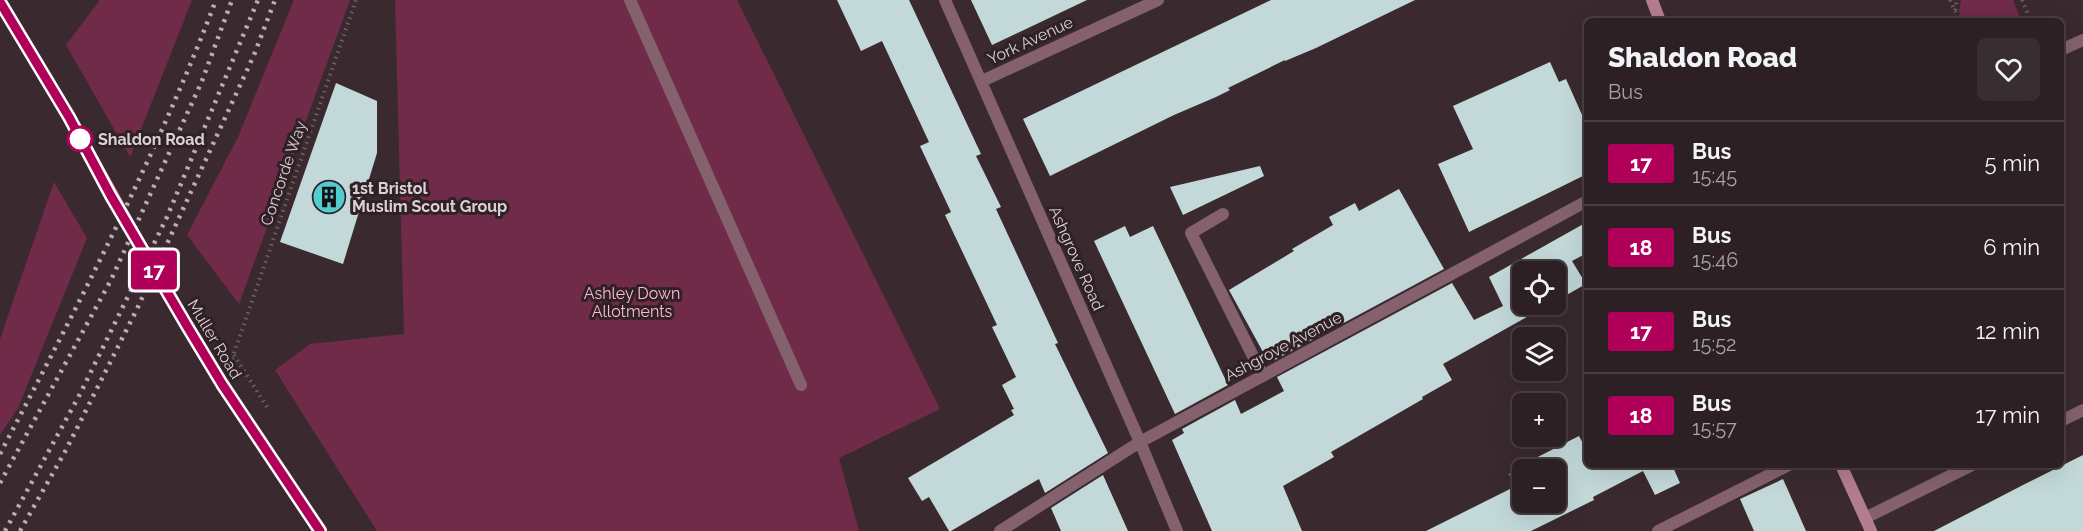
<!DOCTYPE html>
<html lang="en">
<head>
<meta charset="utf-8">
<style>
	body { margin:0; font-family:Raleway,sans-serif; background:#382d31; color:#f1f3f6; height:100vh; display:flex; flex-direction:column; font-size:22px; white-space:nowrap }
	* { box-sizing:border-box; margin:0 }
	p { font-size:20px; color:#a6a3a6 }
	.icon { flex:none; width:33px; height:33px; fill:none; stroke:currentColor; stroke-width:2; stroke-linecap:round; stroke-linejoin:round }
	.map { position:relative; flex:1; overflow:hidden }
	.drawer { position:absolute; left:1584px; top:18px; width:480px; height:450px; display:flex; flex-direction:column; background:#2c2024; border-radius:9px; box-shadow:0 6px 24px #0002,0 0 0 2px #483e41 }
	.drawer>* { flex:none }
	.badge { padding:0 12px; border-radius:4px; font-size:21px; line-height:39px }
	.tools { position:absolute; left:1512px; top:261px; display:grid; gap:12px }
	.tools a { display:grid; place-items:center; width:54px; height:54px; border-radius:9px; background:#2c2024; box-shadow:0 6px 24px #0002,0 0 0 2px #483e41; font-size:30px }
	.map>.badge { position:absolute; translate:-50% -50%; box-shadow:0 0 0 3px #fff }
	.round { display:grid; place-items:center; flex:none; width:63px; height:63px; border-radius:9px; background:#382d31 }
	.summary { display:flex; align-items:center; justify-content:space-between; height:102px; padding:0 24px }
	h1 { font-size:28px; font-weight:800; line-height:45px }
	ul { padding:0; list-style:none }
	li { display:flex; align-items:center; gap:18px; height:84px; padding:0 24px; border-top:2px solid #483e41 }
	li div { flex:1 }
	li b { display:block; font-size:22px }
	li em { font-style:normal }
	li .badge { min-width:66px; font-weight:700; text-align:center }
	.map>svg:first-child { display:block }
</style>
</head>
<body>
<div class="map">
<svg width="2083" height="531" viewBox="0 0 2083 531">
	<rect width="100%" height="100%" fill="#3a2a30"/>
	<g fill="#702b49">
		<path d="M100 0H192L130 157 66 45Z"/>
		<path d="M294 0H350L239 304 187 235 238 137Z"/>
		<path d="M395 0H737L940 409 839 458 859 531H377L275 370 310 344 404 334Z"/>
		<path d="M1961 0H2013L2021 20 1963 21 1959 11Z"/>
		<path d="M54 182 87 238 18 408 0 435V339Z"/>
	</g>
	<g fill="#c3d9d9" fill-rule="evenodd">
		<path d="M837 0H909L981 154 976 156 1001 207 996 209 1058 343 1055 344 1108 453 1045 493 1039 479 951 531H949L929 497 922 501 908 478 1014 415 1011 410 1014 409 1002 385 1016 377 992 327 997 325 945 215 951 212 920 146 929 142 882 41 861 51Z"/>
		<path d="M971 0H1087L992 45Z"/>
		<path d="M1271 0H1415L1316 48 1285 61V60L1228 88 1230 90 1216 97 1174 115 1050 176 1023 119Z"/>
		<path d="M1550 62 1559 82 1566 79 1587 126V174L1469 232 1438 164 1473 149 1453 106Z"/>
		<path d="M336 83 377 101V153L343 264 280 242Z"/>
		<path d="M1260 166 1264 176 1183 215 1170 187Z"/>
		<path d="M1399 189 1444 269 1269 363 1229 290 1294 251 1292 249 1333 225 1329 217 1355 203 1359 211Z"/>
		<path d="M1587 222V253L1572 261 1586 284 1556 301V272H1522V304H1550L1443 364 1452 380 1422 397 1423 399 1331 452 1334 457 1283 486 1302 531H1212L1172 440 1184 433 1182 429 1235 400 1241 414 1284 391 1277 377 1452 283 1474 320 1503 306 1489 277Z"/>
		<path d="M1125 226 1130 237 1153 226 1228 385 1175 414 1094 241Z"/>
		<path d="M1579 436 1587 451V465H1672L1680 483 1655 495 1643 471 1593 497 1594 500 1531 531H1426L1516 486 1509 474 1524 466 1522 465ZM1522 470H1556V502H1522Z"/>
		<path d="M2083 455V531H1934L2025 484Z"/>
		<path d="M1103 475 1128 531H1061L1051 508Z"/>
		<path d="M1783 479 1806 531H1754L1740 499Z"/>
	</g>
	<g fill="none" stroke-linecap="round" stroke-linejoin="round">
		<g stroke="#6e6065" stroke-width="4" stroke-dasharray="1.5 4.5" stroke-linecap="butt">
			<path d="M1950 0 1960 21"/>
			<path d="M2022 0 2031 21"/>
			<path d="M1955 10 1957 0"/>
			<path d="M234 355 267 407"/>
			<path d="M232 359 356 0"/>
		</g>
		<g stroke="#85616e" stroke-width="12">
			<path d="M630 0 801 385"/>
			<path d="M1223 214 1191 233 1263 376"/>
		</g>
		<g stroke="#85616e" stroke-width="12">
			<path d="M945 0 1140 442 1177 531"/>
			<path d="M2061 50 2083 40"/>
			<path d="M982 81 1158 0"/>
			<path d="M2061 421 2083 410"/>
			<path d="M1865 518 1972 465"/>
			<path d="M1000 531 1140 442 1587 201"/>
			<path d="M1658 531 1789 465"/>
		</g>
		<g stroke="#b47c90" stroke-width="12">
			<path d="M1652 0 1660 21"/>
			<path d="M0 2 69 117 164 287 222 384 320 531"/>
			<path d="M1841 465 1871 531"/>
		</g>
		<g stroke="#b8adb0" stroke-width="4.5" stroke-dasharray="3 6" stroke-linecap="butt">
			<path d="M0 454C78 305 156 157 216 0"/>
			<path d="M0 483 111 280 202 81 232 0"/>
			<path d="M5 531 80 394 167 217 258 0"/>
			<path d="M20 531 66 450 137 309 254 55 275 0"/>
		</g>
	</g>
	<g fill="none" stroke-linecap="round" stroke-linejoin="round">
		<g stroke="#fff" stroke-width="14">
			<path id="line" d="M0 2 69 117 111 196 187 326 222 384 320 531"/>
		</g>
		<use href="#line" stroke="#b10059" stroke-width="9"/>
	</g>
	<defs>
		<g id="building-disc" transform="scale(1.725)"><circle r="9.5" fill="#52cdcf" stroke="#2f2126"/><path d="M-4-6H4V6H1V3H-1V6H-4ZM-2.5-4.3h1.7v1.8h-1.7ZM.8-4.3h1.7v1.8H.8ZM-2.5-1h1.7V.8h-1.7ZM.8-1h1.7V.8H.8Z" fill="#111"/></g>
	</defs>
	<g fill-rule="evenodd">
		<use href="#building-disc" x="329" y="197"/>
	</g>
	<circle fill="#fff" stroke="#b10059" stroke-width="3" cx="80" cy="139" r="12"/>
	<g text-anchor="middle" stroke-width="6" stroke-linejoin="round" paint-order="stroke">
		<g font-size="16" fill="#dbd1d4" stroke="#2f2126">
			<text transform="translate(1030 40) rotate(-25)" y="6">York Avenue</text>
			<text transform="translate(283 173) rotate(-71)" y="6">Concorde Way</text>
			<text transform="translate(1077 258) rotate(66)" y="6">Ashgrove Road</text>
			<text transform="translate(215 339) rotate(59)" y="6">Muller Road</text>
			<text transform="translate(1283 346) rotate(-28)" y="6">Ashgrove Avenue</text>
		</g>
		<g font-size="16" font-weight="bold" fill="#dbd1d4" stroke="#2f2126" text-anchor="start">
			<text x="98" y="145">Shaldon Road</text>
		</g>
		<g font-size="16" font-weight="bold" fill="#dbd1d4" stroke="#2f2126" text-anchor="start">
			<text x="352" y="194">1st Bristol<tspan x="352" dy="18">Muslim Scout Group</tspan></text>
		</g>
		<g font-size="16" fill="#febad2" stroke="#2f2126">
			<text x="632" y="299">Ashley Down<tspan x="632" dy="18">Allotments</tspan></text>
		</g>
	</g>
</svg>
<div class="tools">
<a><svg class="icon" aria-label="locate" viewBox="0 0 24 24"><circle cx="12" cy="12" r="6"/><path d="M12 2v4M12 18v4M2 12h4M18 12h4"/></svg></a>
<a><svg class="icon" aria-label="layers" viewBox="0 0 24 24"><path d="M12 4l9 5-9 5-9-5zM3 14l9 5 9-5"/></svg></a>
<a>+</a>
<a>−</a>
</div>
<b class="badge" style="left:154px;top:270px;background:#b10059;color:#fff">17</b>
<section class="drawer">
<div class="summary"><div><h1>Shaldon Road</h1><p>Bus</p></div><a class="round"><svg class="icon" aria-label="heart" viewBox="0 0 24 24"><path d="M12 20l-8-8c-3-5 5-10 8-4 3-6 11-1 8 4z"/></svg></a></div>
<ul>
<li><span class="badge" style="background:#b10059;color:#fff">17</span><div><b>Bus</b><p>15:45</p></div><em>5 min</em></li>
<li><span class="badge" style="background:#b10059;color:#fff">18</span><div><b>Bus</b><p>15:46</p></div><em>6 min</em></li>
<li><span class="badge" style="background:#b10059;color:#fff">17</span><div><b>Bus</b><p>15:52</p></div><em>12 min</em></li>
<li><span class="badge" style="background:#b10059;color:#fff">18</span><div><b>Bus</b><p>15:57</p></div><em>17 min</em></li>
</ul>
</section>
</div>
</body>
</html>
